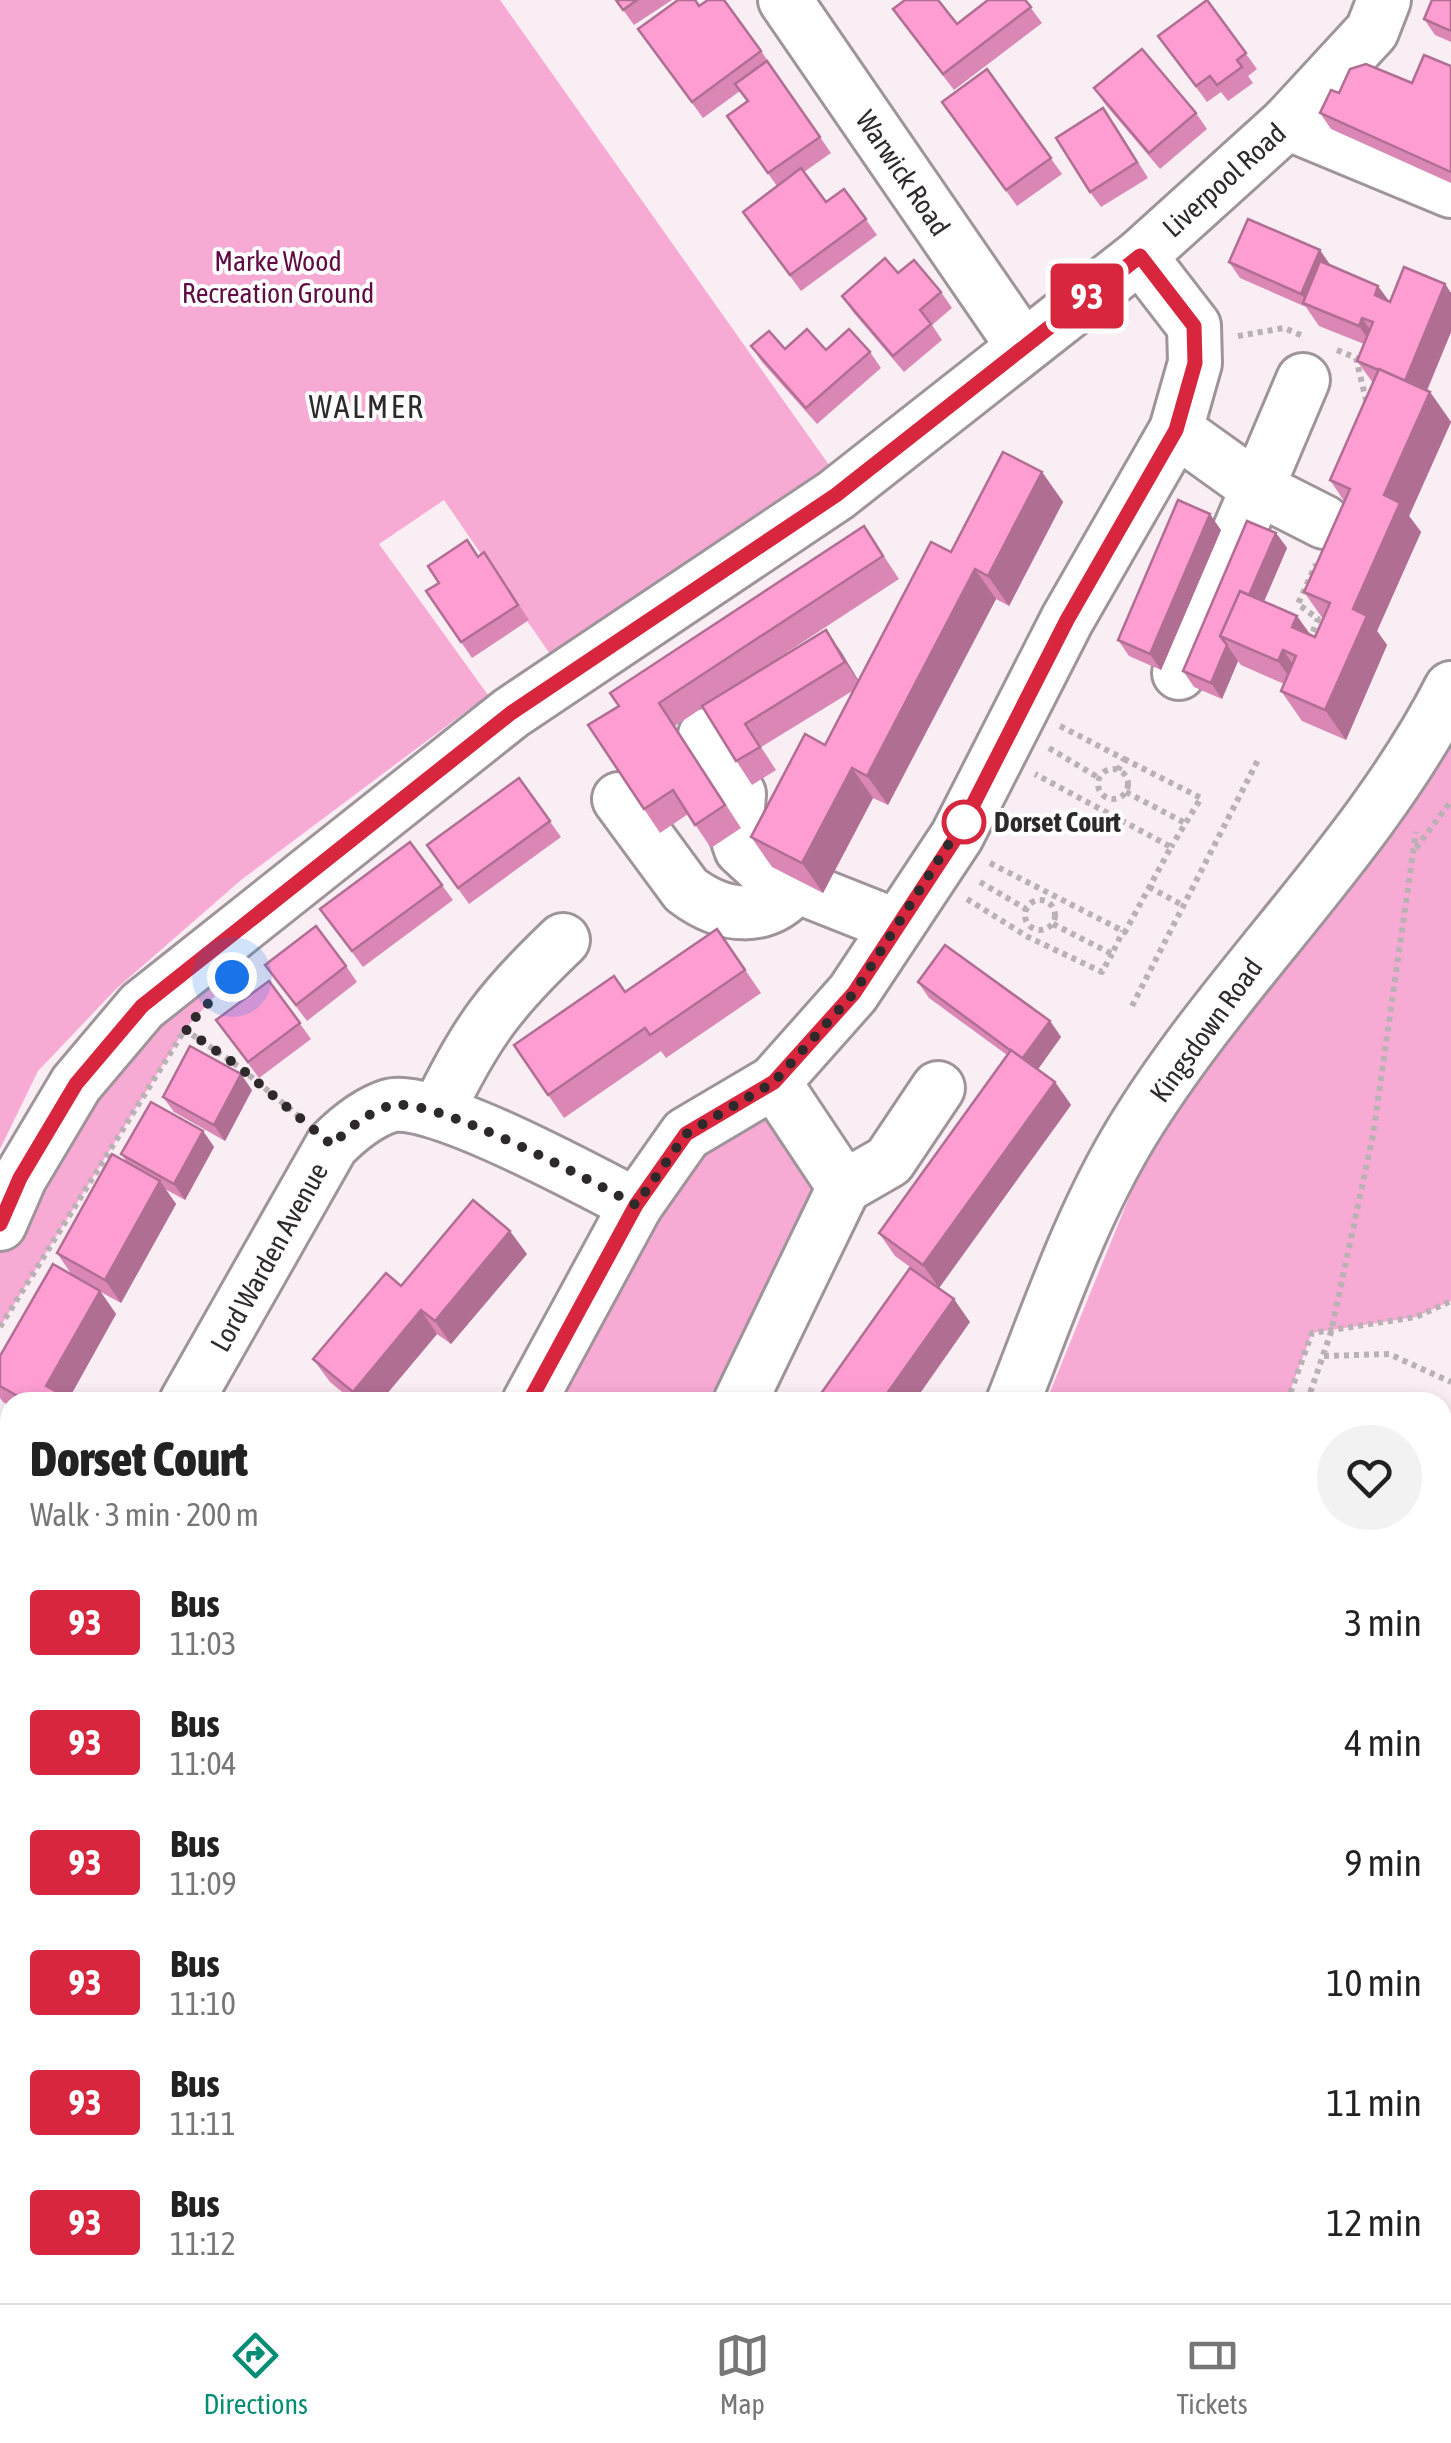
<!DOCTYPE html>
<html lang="en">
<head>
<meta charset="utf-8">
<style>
	body { margin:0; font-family:"Asap Condensed",sans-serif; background:#f2f2f2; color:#222; height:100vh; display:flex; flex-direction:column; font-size:38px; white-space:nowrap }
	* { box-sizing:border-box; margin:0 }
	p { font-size:32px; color:#767676 }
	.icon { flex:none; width:55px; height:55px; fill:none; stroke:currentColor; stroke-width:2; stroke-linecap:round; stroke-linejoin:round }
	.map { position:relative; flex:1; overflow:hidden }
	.details { position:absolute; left:0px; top:1392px; width:1452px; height:912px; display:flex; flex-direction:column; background:#fff; border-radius:30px 30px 0 0; box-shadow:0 5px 15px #0003 }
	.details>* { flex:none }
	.badge { padding:0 20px; border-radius:8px; font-size:35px; line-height:65px }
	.you { position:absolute; width:50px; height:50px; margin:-25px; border:8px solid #fff; border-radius:50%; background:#1a73e8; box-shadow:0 0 0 15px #1a73e833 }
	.map>.badge { position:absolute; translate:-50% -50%; box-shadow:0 0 0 5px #fff }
	.round { display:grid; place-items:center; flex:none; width:105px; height:105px; border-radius:52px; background:#f2f2f2 }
	.head { display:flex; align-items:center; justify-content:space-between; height:170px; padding:0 30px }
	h1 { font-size:48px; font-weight:800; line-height:75px }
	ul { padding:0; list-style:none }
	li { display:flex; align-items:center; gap:30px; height:120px; padding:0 30px }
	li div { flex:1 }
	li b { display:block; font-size:38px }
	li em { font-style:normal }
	li .badge { min-width:110px; font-weight:700; text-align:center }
	.menu { display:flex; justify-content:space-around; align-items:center; height:140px; border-top:2px solid #e0e0e0; background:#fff; font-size:28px; color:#767676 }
	.menu a { display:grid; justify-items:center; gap:5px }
	.menu .on { color:#068d75 }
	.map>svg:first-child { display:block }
</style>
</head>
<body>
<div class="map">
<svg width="1451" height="2303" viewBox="0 0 1451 2303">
	<rect width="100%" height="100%" fill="#f9eef3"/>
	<g fill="#f7aad3">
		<path d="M0 0H500L829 465 550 654 444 500 379 544 488 695 241 880 116 989 38 1071 0 1149Z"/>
		<path d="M1451 688V1301L1416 1317 1312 1333 1286 1402H1046L1150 1146Z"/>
		<path d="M279 925 185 1029 0 1327V1224L76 1084Z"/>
		<path d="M774 1082 844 1187 740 1402H560L534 1391 636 1205Z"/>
		<path d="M675 2295H739L735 2303H671Z"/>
		<path d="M881 2295H952L949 2303H878Z"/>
	</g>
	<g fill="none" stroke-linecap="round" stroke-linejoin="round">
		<g stroke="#9e9499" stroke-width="58">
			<g id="minor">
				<path d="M785 0 1022 345"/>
				<path d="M1287 123 1451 191"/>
				<path d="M1176 430 1257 488 1324 522"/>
				<path d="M1179 673 1303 380"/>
				<path d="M705 735 739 794 736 834 741 849 768 874 796 886"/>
				<path d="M619 799 686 890C723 918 766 923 796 886L897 926"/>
				<path d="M438 1111C476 1032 500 1000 563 940"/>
				<path d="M844 1187 889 1161 938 1088"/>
				<path d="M0 1224 20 1178 76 1084 142 1006 511 713 836 495 1140 256 1287 123 1372 31 1384 0"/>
				<path d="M186 1402 332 1145C347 1130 367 1113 389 1106 429 1093 593 1183 636 1205"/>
				<path d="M529 1402 636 1205 686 1134 774 1082 853 993 957 836 1067 620 1176 430 1195 363 1194 326 1140 256"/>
				<path d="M740 1402 844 1187 774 1082"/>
				<path d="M1013 1402C1049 1311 1081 1216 1132 1132 1227 976 1368 851 1451 688"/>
				<path d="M8 1503H10"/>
				<path d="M0 1856 10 1860"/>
				<path d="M364 2303 367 2295"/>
				<path d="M637 2303 641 2295"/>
			</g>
		</g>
		<g stroke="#bab1b5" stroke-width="6" stroke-dasharray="5 5" stroke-linecap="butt">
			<path d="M1238 336 1284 328 1303 336"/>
			<path d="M1337 350 1356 358 1367 404"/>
			<path d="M1309 641 1318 619 1298 604 1316 564"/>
			<path d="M1060 726 1124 759 1118 770"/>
			<path d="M1049 748 1099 778"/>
			<path d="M1124 759 1201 798 1171 847"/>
			<circle cx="1113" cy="784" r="15"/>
			<path d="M1126 792 1185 823"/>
			<path d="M1416 848 1451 801"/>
			<path d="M990 863 1125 932 1171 847 1035 774"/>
			<path d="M980 882 1026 909"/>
			<path d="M1149 887 1184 906"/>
			<path d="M967 899 1028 937 1102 972 1112 954"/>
			<circle cx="1040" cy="915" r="15"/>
			<path d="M1053 924 1112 954 1123 931"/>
			<path d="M1132 1006 1259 758"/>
			<path d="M184 1029 238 1066 301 1118"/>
			<path d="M0 1327 184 1031"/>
			<path d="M1324 1356 1389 1354 1451 1382"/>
			<path d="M1287 1402 1312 1333 1416 1317 1451 1301"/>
			<path d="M1307 1402 1331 1332 1373 1135 1416 832"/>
			<path d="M962 2303 965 2295"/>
			<path d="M985 2303 988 2295"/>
		</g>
		<use href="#minor" stroke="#fff" stroke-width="52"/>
	</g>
	<g fill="#da87b5">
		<path d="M616 0H672L634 25Z"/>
		<path d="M1025 0 1042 23 954 90 904 25 957 24Z"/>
		<path d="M1207 0 1257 69 1248 76 1253 83 1228 101 1221 92 1207 102 1158 36Z"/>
		<path d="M1451 0V42L1435 35 1424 19Z"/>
		<path d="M699 6 761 51 831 153 804 172 826 202 844 189 877 235 801 291 754 227 777 186 727 116 747 101 740 91 703 118 638 29Z"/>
		<path d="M1451 66V183L1331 129 1320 113 1339 93 1412 83Z"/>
		<path d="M987 69 1062 174 1017 206 942 102Z"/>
		<path d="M1094 88 1196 113 1207 129 1160 169 1105 104Z"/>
		<path d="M1114 123 1148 178 1101 207 1090 192Z"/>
		<path d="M1229 262 1330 266 1389 301 1445 284 1451 293V332L1427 391 1430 392 1451 422 1409 516 1421 532 1377 631 1387 645 1346 740 1302 721 1281 691 1284 684 1241 665 1238 661 1222 699 1194 687 1183 671 1276 533 1287 548 1264 601 1315 637 1323 619 1304 592 1344 501 1330 480 1373 383 1357 361 1364 344 1319 326 1306 307 1240 278Z"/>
		<path d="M898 273 941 292 952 308 932 325 942 340 904 372 853 312 842 296Z"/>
		<path d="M751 346 870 352 881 368 817 424 762 362Z"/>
		<path d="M1042 472 1063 502 1009 606 996 599 888 805 873 798 823 893 772 867 751 837 825 745 854 690 761 747 776 770 752 785 702 708 675 726 741 828 711 848 688 814 660 833 644 809 619 706 864 526 899 579 751 676 826 630 859 681 951 552Z"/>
		<path d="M1221 530 1161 670 1129 656 1118 640Z"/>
		<path d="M484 552 529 620 472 658 426 591Z"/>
		<path d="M519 778 561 837 469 904 427 845Z"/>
		<path d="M410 842 453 900 363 967 320 909Z"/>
		<path d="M717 929 761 993 666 1058 661 1051 564 1118 514 1045 625 992Z"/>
		<path d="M265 965 346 966 357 982 307 1021Z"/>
		<path d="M269 981 311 1039 259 1078 216 1020Z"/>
		<path d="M918 982 1050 1021 1061 1037 1037 1069 1055 1082 1071 1105 939 1288 895 1256 879 1233 1007 1055 929 998Z"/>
		<path d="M252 1090 225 1141 174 1112 163 1097Z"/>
		<path d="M203 1131 214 1147 185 1200 165 1189 176 1204 121 1303 97 1290 100 1291 116 1314 67 1402H10V1406L3 1402 0 1398V1356L72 1275 57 1253 127 1162 121 1154Z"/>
		<path d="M527 1254 451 1344 437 1334 380 1402H354L330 1382 313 1359 401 1286Z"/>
		<path d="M0 1423 10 1427V1474L0 1470Z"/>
		<path d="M0 1538H2L10 1549V1810H7L0 1801Z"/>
		<path d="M278 2295H301L298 2303Z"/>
	</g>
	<g fill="#b16e93">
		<path d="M1320 250 1331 266 1309 305 1301 294Z"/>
		<path d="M1445 284 1451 293V332L1421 404 1405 381Z"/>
		<path d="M1378 286 1395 309 1375 295Z"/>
		<path d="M1362 318 1378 341 1375 349 1359 326Z"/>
		<path d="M1430 392 1451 422 1409 516 1421 532 1377 631 1387 645 1346 740 1325 710 1384 495Z"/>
		<path d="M1042 472 1063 502 1009 606 988 576Z"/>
		<path d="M1210 514 1221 530 1161 670 1150 654Z"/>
		<path d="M1276 533 1287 548 1245 646 1230 640Z"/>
		<path d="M975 569 996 599 888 805 867 776Z"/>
		<path d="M1297 616 1318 645 1292 627Z"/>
		<path d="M826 630 842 653 861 685 845 662Z"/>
		<path d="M1227 645 1238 661 1222 699 1211 683Z"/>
		<path d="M1283 650 1304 680 1299 691 1278 661Z"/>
		<path d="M852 768 873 798 823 893 802 863Z"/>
		<path d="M1050 1021 1061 1037 1034 1075 1022 1059Z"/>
		<path d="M241 1074 252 1090 225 1141 214 1125Z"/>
		<path d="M1055 1082 1071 1105 939 1288 923 1265Z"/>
		<path d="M203 1131 214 1147 185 1200 174 1184Z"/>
		<path d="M160 1181 176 1204 121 1303 105 1280Z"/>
		<path d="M510 1231 527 1254 451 1344 435 1321Z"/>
		<path d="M100 1291 116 1314 67 1402H56L46 1386Z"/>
		<path d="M954 1299 970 1322 914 1402H881Z"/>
		<path d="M421 1310 437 1334 380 1402H360L353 1392Z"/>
		<path d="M2 1538 10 1549V1579Z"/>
		<path d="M3 2264 10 2274V2293L0 2288V2274Z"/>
		<path d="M37 2295H50L54 2301 52 2303H42Z"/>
		<path d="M292 2295H301L298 2303Z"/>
		<path d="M532 2295H565L559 2303H526Z"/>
	</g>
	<g fill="#fd9dd2" stroke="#b16e93" stroke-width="2.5">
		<path d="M616 0H637L623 10Z"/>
		<path d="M678 0H695L699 6 708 0H724L761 51 692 102 638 29Z"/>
		<path d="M905 0H938L957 24 988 0H1025L1031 7 943 74 893 9Z"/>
		<path d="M1207 0 1246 53 1237 60 1242 67 1217 85 1210 76 1196 86 1158 36Z"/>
		<path d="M1432 0H1451V31L1424 19Z"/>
		<path d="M1142 49 1196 113 1149 153 1094 88Z"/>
		<path d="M1424 55 1451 66V172L1320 113 1331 90 1339 93 1350 69 1366 64 1412 83Z"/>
		<path d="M767 61 820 137 768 173 727 116 748 101 735 84Z"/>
		<path d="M987 69 1051 158 1006 190 942 102Z"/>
		<path d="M1103 108 1137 162 1090 192 1056 138Z"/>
		<path d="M801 168 826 202 844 189 866 219 790 275 743 212Z"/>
		<path d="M1248 219 1320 250 1301 294 1229 262Z"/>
		<path d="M885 258 898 273 914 260 941 292 920 310 931 324 893 356 842 296Z"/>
		<path d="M1320 261 1378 286 1375 295 1390 302 1404 267 1445 284 1405 381 1357 361 1373 322 1362 318 1359 326 1303 303Z"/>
		<path d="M807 329 826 350 849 329 870 352 806 408 751 346 769 331 785 349Z"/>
		<path d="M1379 369 1430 392 1384 495 1400 503 1353 609 1367 616 1325 710 1281 691 1296 656 1283 650 1278 661 1220 636 1240 591 1297 616 1292 627 1315 637 1330 603 1304 592 1350 489 1330 480Z"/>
		<path d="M1003 452 1042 472 988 576 975 569 867 776 852 768 802 863 751 837 805 734 825 745 931 542 951 552Z"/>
		<path d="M1178 500 1210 514 1150 654 1118 640Z"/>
		<path d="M1247 521 1276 533 1249 595 1240 591 1220 636 1227 645 1211 683 1183 671Z"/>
		<path d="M864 526 883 556 659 703 725 805 695 825 673 790 644 809 588 725 619 706 610 693Z"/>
		<path d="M467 540 478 557 484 552 518 605 461 642 426 591 439 583 428 566Z"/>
		<path d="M826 630 845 662 745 724 760 747 736 761 702 706Z"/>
		<path d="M519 778 550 821 458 888 427 845Z"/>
		<path d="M410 842 442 885 352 951 320 909Z"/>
		<path d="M316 926 346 966 296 1005 265 965Z"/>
		<path d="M717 929 745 970 650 1035 645 1028 548 1095 514 1045 614 976 625 992Z"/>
		<path d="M945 945 1050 1021 1022 1059 918 982Z"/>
		<path d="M269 981 300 1023 248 1062 216 1020Z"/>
		<path d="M190 1046 241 1074 214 1125 163 1097Z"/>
		<path d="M1011 1050 1055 1082 923 1265 879 1233Z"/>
		<path d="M151 1102 203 1131 174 1184 121 1154Z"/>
		<path d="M112 1154 160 1181 105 1280 57 1253Z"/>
		<path d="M473 1200 510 1231 435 1321 421 1310 353 1392 313 1359 386 1273 401 1286Z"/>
		<path d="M53 1264 100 1291 46 1386 61 1394 56 1402H28L0 1386V1356Z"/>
		<path d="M910 1268 954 1299 881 1402H815Z"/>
		<path d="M0 1423 10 1427V1463L0 1459Z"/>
		<path d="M0 1538H2L10 1577V1776L0 1778Z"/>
		<path d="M0 2286 10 2292V2295H37L49 2303H0Z"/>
		<path d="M464 2295H532L526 2303H459Z"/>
	</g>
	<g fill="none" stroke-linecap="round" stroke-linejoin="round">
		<g stroke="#fff" stroke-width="22">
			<path id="line" d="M0 1224 20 1178 76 1084 142 1006 511 713 836 495 1140 256 1194 326 1195 363 1176 430 1067 620 957 836 854 993 774 1082 686 1134 636 1205 529 1402"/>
		</g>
		<use href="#line" stroke="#d7263d" stroke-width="15"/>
		<path stroke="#2e2a2c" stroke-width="10" stroke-dasharray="0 18" d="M232 977 185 1029 238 1066 332 1145C347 1130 367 1113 389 1106 429 1093 593 1182 636 1205L686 1134 774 1082 854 993 971 809 964 822"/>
	</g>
	<circle fill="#fff" stroke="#d7263d" stroke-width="5" cx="964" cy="822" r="20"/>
	<g text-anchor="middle" stroke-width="8" stroke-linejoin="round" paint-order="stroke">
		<g font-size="28" fill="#2e2a2c" stroke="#fff">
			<text transform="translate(903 173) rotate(56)" y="10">Warwick Road</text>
			<text transform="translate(1224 180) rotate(-42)" y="10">Liverpool Road</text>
			<text transform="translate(1206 1030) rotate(-54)" y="10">Kingsdown Road</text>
			<text transform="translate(269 1257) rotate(-61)" y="10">Lord Warden Avenue</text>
		</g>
		<g font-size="28" fill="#600c43" stroke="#fff">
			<text x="278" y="271">Marke Wood<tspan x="278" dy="32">Recreation Ground</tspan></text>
		</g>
		<g font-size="28" font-weight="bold" fill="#2e2a2c" stroke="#fff" text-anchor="start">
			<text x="994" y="832">Dorset Court</text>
		</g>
		<g font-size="32" letter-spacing="2.5" fill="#2e2a2c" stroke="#fff">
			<text x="367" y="418">WALMER</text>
		</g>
	</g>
</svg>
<div class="you" style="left:232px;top:977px"></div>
<b class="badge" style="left:1087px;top:296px;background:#d7263d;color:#fff">93</b>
<section class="details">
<div class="head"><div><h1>Dorset Court</h1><p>Walk · 3 min · 200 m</p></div><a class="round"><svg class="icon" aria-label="heart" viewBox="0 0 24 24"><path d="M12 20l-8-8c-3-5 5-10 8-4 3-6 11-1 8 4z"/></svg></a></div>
<ul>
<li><span class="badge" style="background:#d7263d;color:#fff">93</span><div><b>Bus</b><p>11:03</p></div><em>3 min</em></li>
<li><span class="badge" style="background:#d7263d;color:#fff">93</span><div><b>Bus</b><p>11:04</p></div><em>4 min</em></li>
<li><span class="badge" style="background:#d7263d;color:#fff">93</span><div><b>Bus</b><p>11:09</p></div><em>9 min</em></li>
<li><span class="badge" style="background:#d7263d;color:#fff">93</span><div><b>Bus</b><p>11:10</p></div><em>10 min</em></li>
<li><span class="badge" style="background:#d7263d;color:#fff">93</span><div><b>Bus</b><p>11:11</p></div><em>11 min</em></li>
<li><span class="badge" style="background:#d7263d;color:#fff">93</span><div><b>Bus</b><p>11:12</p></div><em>12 min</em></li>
</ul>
</section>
</div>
<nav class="menu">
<a class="on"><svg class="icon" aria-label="directions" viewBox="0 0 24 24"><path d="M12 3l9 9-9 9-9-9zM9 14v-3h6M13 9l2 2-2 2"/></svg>Directions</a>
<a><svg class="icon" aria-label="map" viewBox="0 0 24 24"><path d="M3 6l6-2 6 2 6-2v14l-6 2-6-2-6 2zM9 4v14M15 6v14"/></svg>Map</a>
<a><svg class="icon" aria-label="tickets" viewBox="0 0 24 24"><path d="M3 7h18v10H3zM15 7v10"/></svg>Tickets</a>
</nav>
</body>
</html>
